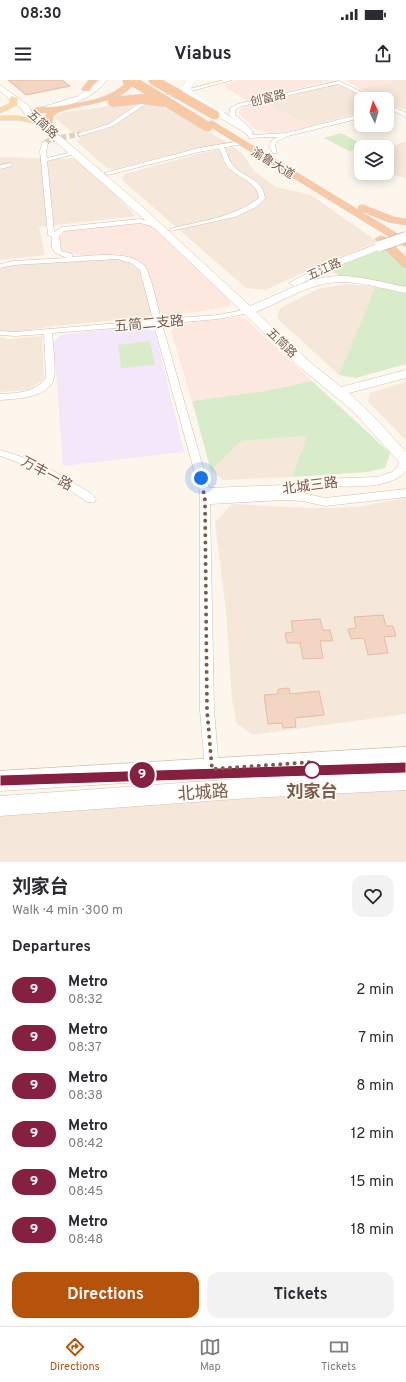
<!DOCTYPE html>
<html lang="en">
<head>
<meta charset="utf-8">
<style>
	body { margin:0; font-family:Overpass,"Noto Sans SC",sans-serif; background:#f2f2f3; color:#2b2b33; height:100vh; display:flex; flex-direction:column; font-size:15px; white-space:nowrap }
	* { box-sizing:border-box; margin:0 }
	p { font-size:13px; color:#7c7c81 }
	.icon { flex:none; width:22px; height:22px; fill:none; stroke:currentColor; stroke-width:2; stroke-linecap:round; stroke-linejoin:round }
	.map { position:relative; height:782px; overflow:hidden }
	.details { display:flex; flex-direction:column; background:#fff; flex:1 }
	.details>* { flex:none }
	.badge { padding:0 8px; border-radius:13px; font-size:14px; line-height:26px }
	.needle { width:26px; rotate:355deg }
	.fabs { position:absolute; left:354px; top:12px; display:grid; gap:8px }
	.fabs a { display:grid; place-items:center; width:40px; height:40px; border-radius:8px; background:#fff; box-shadow:0 2px 10px #0003; font-size:20px }
	.you { position:absolute; width:20px; height:20px; margin:-10px; border:3px solid #fff; border-radius:50%; background:#1a73e8; box-shadow:0 0 0 6px #1a73e833 }
	.map>.badge { position:absolute; translate:-50% -50%; box-shadow:0 0 0 2px #fff }
	h2 { padding:0 12px; font-size:15px; line-height:36px }
	.round { display:grid; place-items:center; flex:none; width:42px; height:42px; border-radius:12px; background:#f2f2f3 }
	.headline { display:flex; align-items:center; justify-content:space-between; height:68px; padding:0 12px }
	h1 { font-size:19px; font-weight:700; line-height:30px }
	.button { display:flex; gap:8px; margin-top:auto; padding:8px 12px }
	.button a { flex:1; height:46px; border-radius:12px; background:#b45309; color:#fff; font-size:16px; font-weight:700; line-height:46px; text-align:center }
	.button a+a { background:#f2f2f3; color:#2b2b33 }
	ul { padding:0; list-style:none }
	li { display:flex; align-items:center; gap:12px; height:48px; padding:0 12px }
	li div { flex:1 }
	li b { display:block; font-size:15px }
	li em { font-style:normal }
	li .badge { min-width:44px; font-weight:700; text-align:center }
	.status { display:flex; justify-content:space-between; align-items:center; height:28px; padding:0 20px; background:#fff; direction:ltr }
	.status svg { height:11px; fill:currentColor }
	header { display:flex; justify-content:space-between; align-items:center; height:52px; padding:0 12px; background:#fff; font-size:18px; font-weight:700 }
	.menu { display:flex; justify-content:space-around; align-items:center; height:56px; border-top:1px solid #e1e1e2; background:#fff; font-size:11px; color:#7c7c81 }
	.menu a { display:grid; justify-items:center; gap:2px }
	.menu .active { color:#b45309 }
	.map>svg:first-child { display:block }
</style>
</head>
<body>
<div class="status"><b>08:30</b><svg viewBox="0 0 49 12"><path d="M0 12V9h3v3zM5 12V6h3v6zM10 12V3h3v9zM15 12V0h3v12zM26 1h20v11H26zM47 4h2v5h-2z"/></svg></div>
<header><svg class="icon" aria-label="menu" viewBox="0 0 24 24"><path d="M4 6h16M4 12h16M4 18h16"/></svg>Viabus<svg class="icon" aria-label="share" viewBox="0 0 24 24"><path d="M12 15V3M7 8l5-5 5 5M5 13v7h14v-7"/></svg></header>
<div class="map">
<svg width="406" height="782" viewBox="0 0 406 782">
	<rect width="100%" height="100%" fill="#fdf6ec"/>
	<g fill="#f5e8da">
		<path d="M397 0H406V30L387 23V19H380L360 9Z"/>
		<path d="M334 5 341 6 369 19H361V32L311 46 264 22Z"/>
		<path d="M135 22 131 28 109 44 74 54 55 38 61 33Z"/>
		<path d="M150 23 170 29 228 63 201 67 115 89 107 88 77 62 82 55 108 49 137 29Z"/>
		<path d="M406 61V98L387 93V82L396 74 387 68Z"/>
		<path d="M234 67 243 74 254 91 276 107 311 115 378 162 324 183 266 210 246 208 122 100 124 94 206 72Z"/>
		<path d="M0 77 77 79 99 97 136 136 39 147 45 175 0 180Z"/>
		<path d="M115 178 131 182 140 189 153 233 148 237 54 246 17 252 0 251V188L13 185Z"/>
		<path d="M346 204 375 207 339 295 277 238 280 228 318 209Z"/>
		<path d="M42 256 44 299 28 310 0 312V257L8 259Z"/>
		<path d="M406 302V360L368 322 370 313Z"/>
		<path d="M308 356 292 397 223 400 211 391 241 361Z"/>
		<path d="M404 418 406 420V634L253 655 237 644 232 620 226 531 215 442 232 424 309 428 358 427Z"/>
		<path d="M406 707V782H0V729Z"/>
	</g>
	<g fill="#fde8e0">
		<path d="M237 0H333L248 21 226 8V3Z"/>
		<path d="M345 0H397L360 9Z"/>
		<path d="M264 22 311 46 278 54 270 53 255 49 238 33 242 27Z"/>
		<path d="M140 142 153 147 227 216 231 221 230 226 204 231 167 235 160 232 146 188 139 181 127 176 113 174 85 176 61 171 59 156 66 150Z"/>
		<path d="M239 237 246 239 312 301 265 311 192 321 171 251 178 244Z"/>
	</g>
	<path fill="#f3e8fa" d="M143 245 155 252 184 372 63 386 54 262 61 255Z"/>
	<g fill="#d8ecc9">
		<path d="M341 53 364 65 365 66 349 71 324 58Z"/>
		<path d="M386 168 406 189V208L343 197 333 192 336 187Z"/>
		<path d="M375 207 406 213V284L356 298 339 295Z"/>
		<path d="M150 261 155 285 121 288 118 265Z"/>
		<path d="M312 301 390 373 385 388 367 392 292 397 307 356 241 361 211 391 192 321 265 311Z"/>
	</g>
	<g fill="#f3d5c3" stroke="#e6bba3">
		<path d="M8 0H62L70 6 26 15Z"/>
		<path d="M383 535 386 546H393L396 556 384 557 388 573 368 575 364 558 351 559 348 549 356 548 354 537Z"/>
		<path d="M320 539 323 550H330L333 561H320L323 578 303 579 300 563H287L285 553 293 552 291 541Z"/>
		<path d="M289 608 290 614 319 611 324 635 295 638 296 647 283 648 282 643 268 644 264 615 278 614V609Z"/>
	</g>
	<g fill="none" stroke-linecap="round" stroke-linejoin="round">
		<path stroke="#dcd0c4" stroke-width="5.5" stroke-dasharray="5.5 3" stroke-linecap="butt" d="M45 63 50 60 80 54"/>
		<g stroke="#d1beb0" stroke-width="1">
			<g id="minor">
				<path d="M224 0H232L147 23 113 46 80 56 77 54 109 44 143 21Z"/>
				<path d="M339 1 376 19H369L338 4 242 26 235 30V35L249 47 253 55 286 53 361 34V38L288 56 276 62 275 66 277 73H273L269 66 272 60 277 57 249 58 245 49 229 35 230 28 238 24Z"/>
				<path d="M387 24 406 33V37L387 28Z"/>
				<path d="M45 61 48 63 46 71 47 78 76 71 79 73 47 81 54 152 62 147 140 139 161 146 158 148 140 143 64 151 59 156 61 171 72 174V177C92 176 133 169 146 188 151 196 158 228 161 239L218 235 249 229 253 231 249 233 218 239 162 244 209 408 283 405 315 399 377 397 392 392 397 388 401 377 406 376V391C388 412 342 405 316 407 306 407 296 410 286 412L303 413 325 418 406 409V417L325 426 303 421 283 420 210 424 214 630 219 689 217 694 212 696 207 694 205 689 200 630V412L154 245 52 253C53 265 56 287 54 297 51 318 16 319 0 320V314C17 313 35 313 46 298L44 254 15 256 0 255V251L15 252 153 240 140 190 131 183 117 179 13 185 0 188V184L13 181 67 178 55 173 52 167V157L48 155 40 71 42 63Z"/>
				<path d="M219 66H223C227 71 228 78 231 83 242 98 263 98 265 119L256 127 235 137 170 151V149C200 141 233 138 259 118 257 100 236 98 226 85 223 79 222 72 218 67Z"/>
				<path d="M10 83 12 84V86L0 89V85Z"/>
				<path d="M0 370C30 378 56 391 82 408 87 411 93 414 96 419L95 422H87C60 403 32 386 0 376Z"/>
			</g>
		</g>
		<g stroke="#d1beb0" stroke-width="1">
			<path id="tertiary" d="M241 61 244 63 243 64 199 72 108 95 104 93 199 68Z"/>
		</g>
		<g stroke="#d6c0b0" stroke-width="1">
			<g id="secondary">
				<path d="M100 0H107C90 22 61 28 35 33L31 31 78 16Z"/>
				<path d="M0 5 29 26 31 31 136 121 250 226C279 215 308 196 340 196 362 196 384 203 406 207V213C384 209 362 202 339 202 310 203 283 221 256 232L311 283 341 307 406 290V298L349 313 379 342 406 372V386L401 384 353 331 302 289 163 156 24 34 22 29 0 11Z"/>
				<path d="M217 32H223L254 52 247 54 217 36Z"/>
				<path d="M380 163 384 164 385 166 384 168 335 187 298 205 294 206 289 203 327 183Z"/>
				<path d="M406 667V685L0 711V691Z"/>
				<path d="M406 690V710L250 718 0 736V716L250 698Z"/>
			</g>
		</g>
		<g stroke="#dad1cd" stroke-width="1">
			<g id="primary">
				<path d="M11 16 18 18 17 25 0 33V28L9 24Z"/>
				<path d="M0 36H19L45 43 41 45 19 40H0Z"/>
			</g>
		</g>
		<g stroke="#dad1cd" stroke-width="1">
			<g id="trunk">
				<path d="M89 0H97L89 11H83L82 9Z"/>
				<path d="M123 0H131L132 6C115 27 60 24 53 37 52 40 53 43 52 46H46L44 38 48 32 34 34 30 31C36 25 51 28 60 26 81 23 107 20 124 5Z"/>
				<path d="M212 41 406 159V167L209 46V42Z"/>
				<path d="M363 125 394 137 406 139V145L388 142 359 130 358 128 359 126Z"/>
				<path d="M381 156 385 157 406 177V188L402 186 375 159Z"/>
			</g>
		</g>
		<use href="#minor" fill="#fff" fill-rule="evenodd"/>
		<use href="#tertiary" fill="#fff" fill-rule="evenodd"/>
		<use href="#secondary" fill="#fff" fill-rule="evenodd"/>
		<use href="#primary" fill="#fbd9a5" fill-rule="evenodd"/>
		<use href="#trunk" fill="#f9c8a4" fill-rule="evenodd"/>
		<g stroke="#d6c0b0" stroke-width="8" stroke-linecap="butt">
			<path id="secondary-bridge-far1" d="M191 0 186 9 189 14 220 34"/>
		</g>
		<g stroke="#d6c0b0" stroke-width="12" stroke-linecap="butt">
			<path id="secondary-bridge" d="M380 166 406 157"/>
		</g>
		<g stroke="#dad1cd" stroke-width="10" stroke-linecap="butt">
			<g id="trunk-bridge">
				<path d="M131 0 208 47"/>
				<path d="M153 0 215 35"/>
				<path d="M112 22 142 19 164 22"/>
			</g>
		</g>
		<use href="#secondary-bridge-far1" stroke="#fff" stroke-width="8"/>
		<use href="#secondary-bridge" stroke="#fff" stroke-width="10"/>
		<use href="#trunk-bridge" stroke="#f9c8a4" stroke-width="9"/>
	</g>
	<path fill="#862041" stroke="#fff" d="M406 682V693L0 706V695Z"/>
	<g fill="none" stroke-linecap="round" stroke-linejoin="round">
		<path stroke="#7a5c4d" stroke-width="4" stroke-dasharray="0 7.2" d="M201 398 205 420 207 630 212 689 313 682 312 690"/>
	</g>
	<circle fill="#fff" stroke="#862041" stroke-width="2" cx="312" cy="690" r="8"/>
	<g text-anchor="middle" stroke-width="3" stroke-linejoin="round" paint-order="stroke">
		<g font-size="12" fill="#7a5c4d" stroke="#fffaf3">
			<text transform="translate(268 18) rotate(-13)" y="4">创富路</text>
			<text transform="translate(43 44) rotate(42)" y="4">五简路</text>
			<text transform="translate(273 83) rotate(32)" y="4">渝鲁大道</text>
			<text transform="translate(324 189) rotate(-24)" y="4">五江路</text>
			<text transform="translate(282 263) rotate(44)" y="4">五简路</text>
		</g>
		<g font-size="14" fill="#7a5c4d" stroke="#fffaf3">
			<text transform="translate(149 243) rotate(-5)" y="5">五简二支路</text>
			<text transform="translate(47 393) rotate(28)" y="5">万丰一路</text>
			<text transform="translate(310 405) rotate(-7)" y="5">北城三路</text>
		</g>
		<g font-size="17" font-weight="bold" fill="#7a5c4d" stroke="#fffaf3">
			<text x="312" y="717">刘家台</text>
		</g>
		<g font-size="17" fill="#7a5c4d" stroke="#fffaf3">
			<text transform="translate(203 712) rotate(-4)" y="6">北城路</text>
		</g>
	</g>
</svg>
<div class="fabs">
<a><svg class="needle" viewBox="-14 -14 28 28"><path d="M0-13l5 13h-10z" fill="#e53935"/><path d="M0 13l5-13h-10z" fill="#7c7c81"/></svg></a>
<a><svg class="icon" aria-label="layers" viewBox="0 0 24 24"><path d="M12 4l9 5-9 5-9-5zM3 14l9 5 9-5"/></svg></a>
</div>
<div class="you" style="left:201px;top:398px"></div>
<b class="badge" style="left:142px;top:695px;background:#862041;color:#fff">9</b>
</div>
<section class="details">
<div class="headline"><div><h1>刘家台</h1><p>Walk · 4 min · 300 m</p></div><a class="round"><svg class="icon" aria-label="heart" viewBox="0 0 24 24"><path d="M12 20l-8-8c-3-5 5-10 8-4 3-6 11-1 8 4z"/></svg></a></div>
<h2>Departures</h2>
<ul>
<li><span class="badge" style="background:#862041;color:#fff">9</span><div><b>Metro</b><p>08:32</p></div><em>2 min</em></li>
<li><span class="badge" style="background:#862041;color:#fff">9</span><div><b>Metro</b><p>08:37</p></div><em>7 min</em></li>
<li><span class="badge" style="background:#862041;color:#fff">9</span><div><b>Metro</b><p>08:38</p></div><em>8 min</em></li>
<li><span class="badge" style="background:#862041;color:#fff">9</span><div><b>Metro</b><p>08:42</p></div><em>12 min</em></li>
<li><span class="badge" style="background:#862041;color:#fff">9</span><div><b>Metro</b><p>08:45</p></div><em>15 min</em></li>
<li><span class="badge" style="background:#862041;color:#fff">9</span><div><b>Metro</b><p>08:48</p></div><em>18 min</em></li>
</ul>
<div class="button"><a>Directions</a><a>Tickets</a></div>
</section>
<nav class="menu">
<a class="active"><svg class="icon" aria-label="directions" viewBox="0 0 24 24"><path d="M12 3l9 9-9 9-9-9zM9 14v-3h6M13 9l2 2-2 2"/></svg>Directions</a>
<a><svg class="icon" aria-label="map" viewBox="0 0 24 24"><path d="M3 6l6-2 6 2 6-2v14l-6 2-6-2-6 2zM9 4v14M15 6v14"/></svg>Map</a>
<a><svg class="icon" aria-label="tickets" viewBox="0 0 24 24"><path d="M3 7h18v10H3zM15 7v10"/></svg>Tickets</a>
</nav>
</body>
</html>
